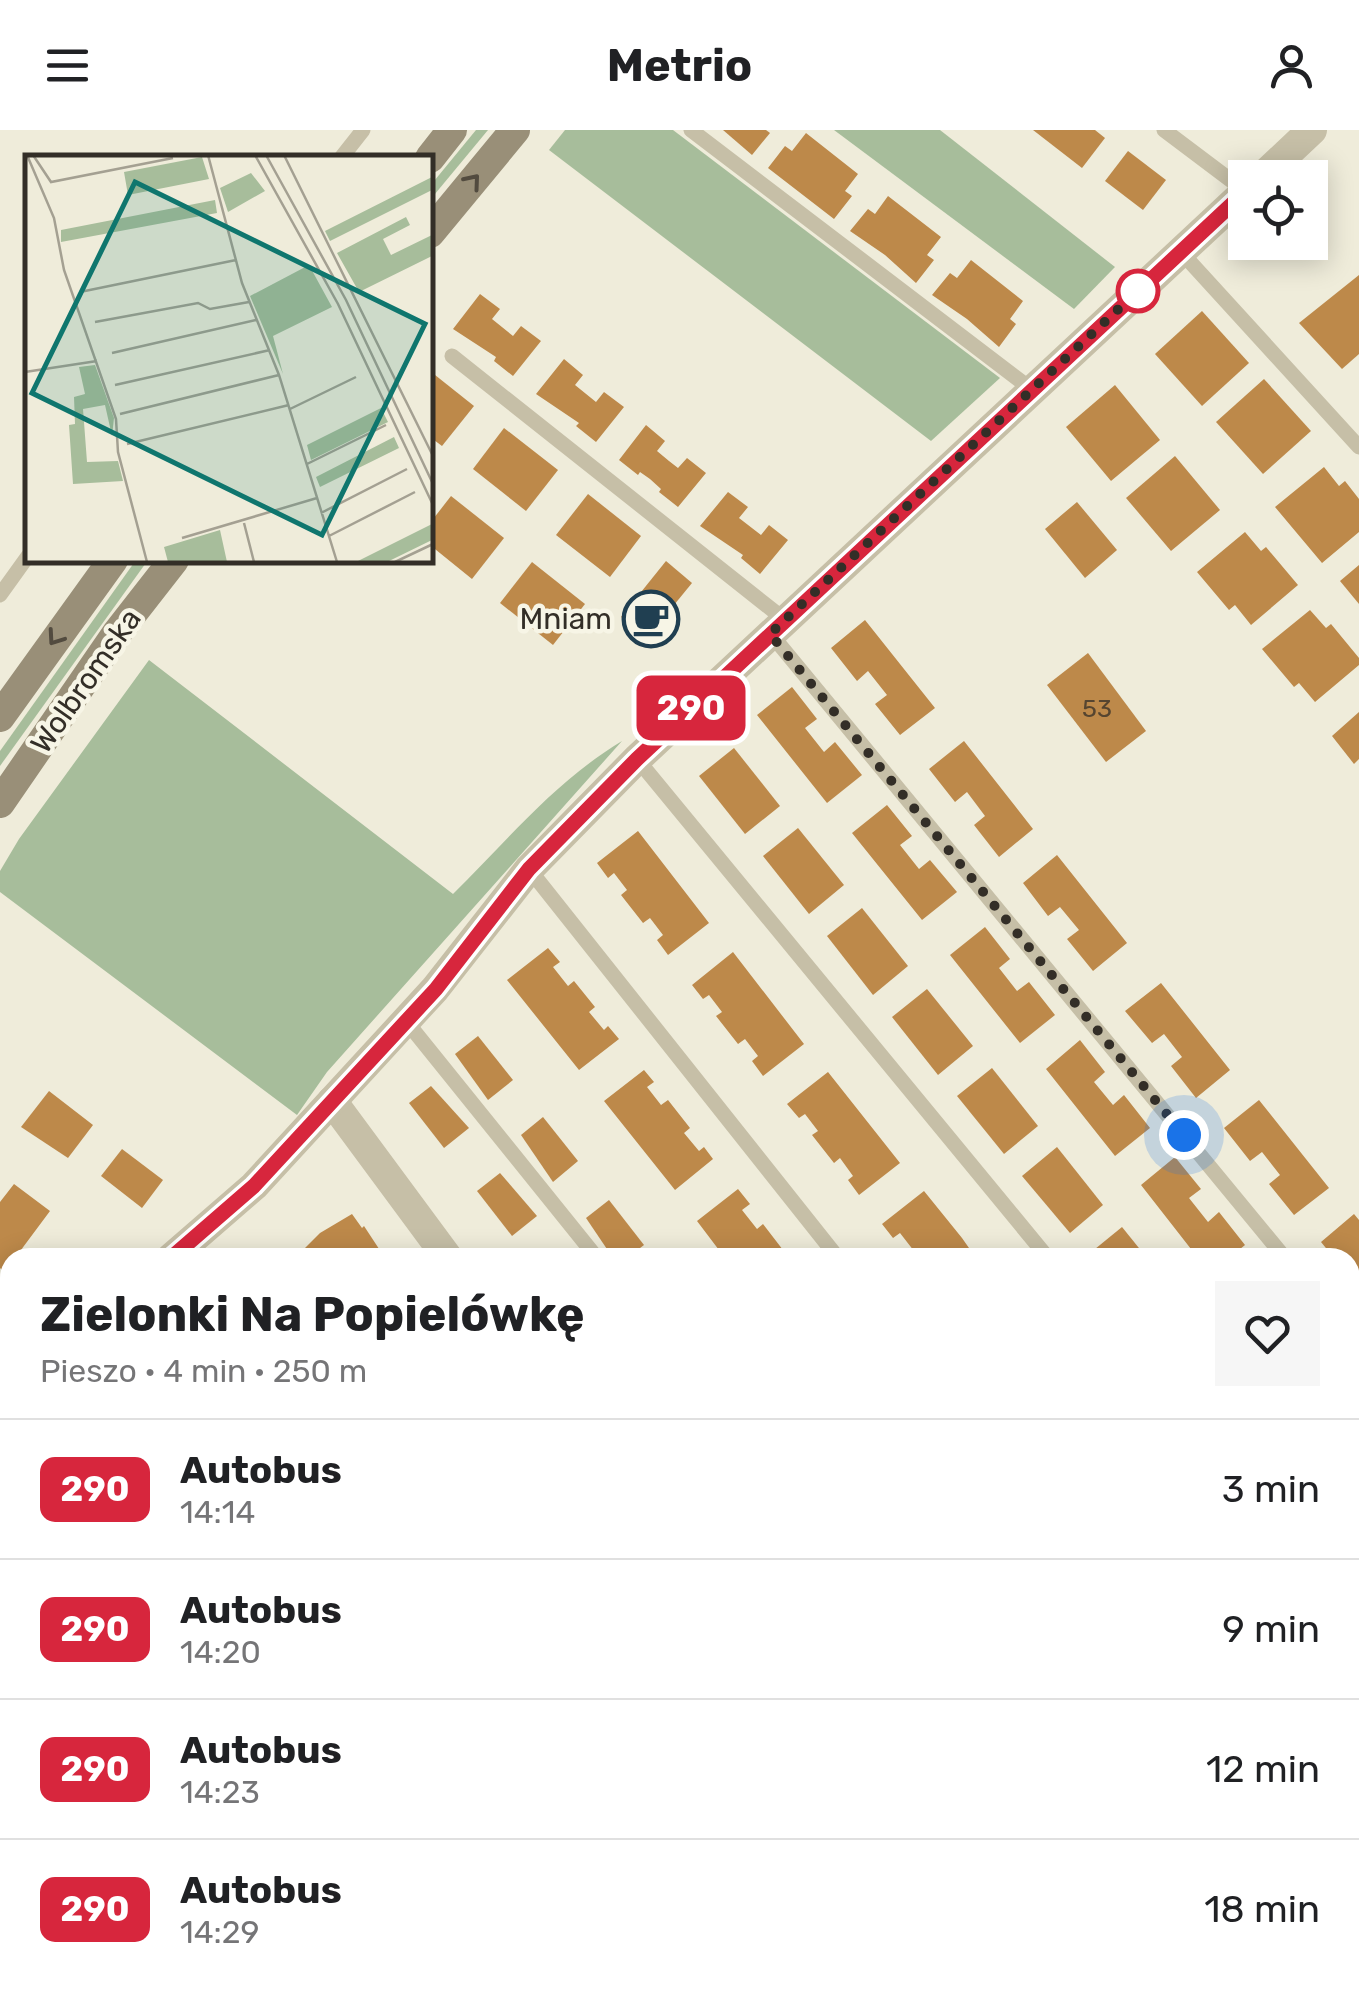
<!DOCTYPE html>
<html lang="pl">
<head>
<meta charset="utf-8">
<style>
	body { margin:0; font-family:Rubik,sans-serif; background:#f6f6f6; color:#202124; height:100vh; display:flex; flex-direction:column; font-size:38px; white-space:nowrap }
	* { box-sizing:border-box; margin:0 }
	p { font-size:32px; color:#757577 }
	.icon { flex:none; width:55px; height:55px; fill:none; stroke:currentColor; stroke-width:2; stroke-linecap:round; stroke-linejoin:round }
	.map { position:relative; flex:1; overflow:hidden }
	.drawer { position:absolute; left:0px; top:1118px; width:1360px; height:752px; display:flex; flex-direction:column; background:#fff; border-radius:30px 30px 0 0; box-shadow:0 5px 25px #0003 }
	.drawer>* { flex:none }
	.badge { padding:0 20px; border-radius:15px; font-size:35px; line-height:65px }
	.buttons { position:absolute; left:1228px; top:30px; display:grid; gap:20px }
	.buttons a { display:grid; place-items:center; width:100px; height:100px; border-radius:0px; background:#fff; box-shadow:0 5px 25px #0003; font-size:50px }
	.you { position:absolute; width:50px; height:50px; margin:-25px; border:8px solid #fff; border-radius:50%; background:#1a73e8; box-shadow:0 0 0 15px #1a73e833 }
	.map>.badge { position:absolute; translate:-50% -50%; box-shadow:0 0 0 5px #fff }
	.round { display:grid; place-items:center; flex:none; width:105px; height:105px; border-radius:0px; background:#f6f6f6 }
	.overview { display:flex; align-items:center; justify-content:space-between; height:170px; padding:0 40px }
	h1 { font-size:48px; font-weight:700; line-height:75px }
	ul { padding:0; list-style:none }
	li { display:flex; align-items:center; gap:30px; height:140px; padding:0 40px; border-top:2px solid #e0e0e0 }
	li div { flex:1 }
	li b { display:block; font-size:38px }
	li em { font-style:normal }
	li .badge { min-width:110px; font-weight:700; text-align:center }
	header { display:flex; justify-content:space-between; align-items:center; height:130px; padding:0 40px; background:#fff; font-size:45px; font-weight:700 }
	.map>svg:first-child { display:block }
</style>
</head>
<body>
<header><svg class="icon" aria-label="menu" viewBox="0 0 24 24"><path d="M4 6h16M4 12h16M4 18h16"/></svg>Metrio<svg class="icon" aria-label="person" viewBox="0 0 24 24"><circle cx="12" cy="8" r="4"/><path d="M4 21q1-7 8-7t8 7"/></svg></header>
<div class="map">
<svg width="1359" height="1869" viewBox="0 0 1359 1869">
	<rect width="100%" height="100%" fill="#efecda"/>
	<g fill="#a7bd9b">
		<path d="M476 0H488L430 70V56Z"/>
		<path d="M565 0H673L1000 248 931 311 549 20Z"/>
		<path d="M834 0H940L1115 137 1074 179Z"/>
		<path d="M136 430H148L0 636V621Z"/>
		<path d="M149 530 453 764C509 709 553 653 622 611L327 942 297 985 0 762V741L19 709Z"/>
		<path d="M0 1436 10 1449V1568L0 1555Z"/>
		<path d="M1359 1536V1595L1350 1600V1543Z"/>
		<path d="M0 1767 10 1780V1860H71L77 1869H0Z"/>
		<path d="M229 1860H315L322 1869H236Z"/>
	</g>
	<g fill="#bd894a">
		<path d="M723 0H766L770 3 752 25Z"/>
		<path d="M1033 0H1095L1105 8 1082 38Z"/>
		<path d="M806 3 858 44 845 61 852 66 834 89 768 38 785 16 792 21Z"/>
		<path d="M1128 21 1166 50 1143 80 1105 51Z"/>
		<path d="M888 66 941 107 927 125 934 130 916 153 885 125 850 101 868 79 875 84Z"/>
		<path d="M971 130 1023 171 1010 189 1016 194 999 217 967 189 932 165 950 143 957 148Z"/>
		<path d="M1359 145V224L1342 239 1299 193Z"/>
		<path d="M480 164 500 179 492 189 513 206 521 196 541 211 513 246 494 231 496 227 453 199Z"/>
		<path d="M1202 181 1249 233 1202 276 1155 224Z"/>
		<path d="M564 229 583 245 575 255 596 272 604 262 624 277 596 312 576 296 579 293 536 264Z"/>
		<path d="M430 241 474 276 442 316 430 307Z"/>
		<path d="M1264 249 1311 301 1263 344 1216 292Z"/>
		<path d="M1115 255 1160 310 1111 351 1066 297Z"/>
		<path d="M646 295 665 311 657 321 669 331 678 338 687 328 706 343 678 377 659 362 661 359 650 349 640 342 638 345 619 330Z"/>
		<path d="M504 298 558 340 526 381 473 339Z"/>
		<path d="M1175 326 1220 380 1171 421 1126 368Z"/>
		<path d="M1324 337 1339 356 1345 351 1359 369V402L1322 433 1275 377Z"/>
		<path d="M728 362 748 377 739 388 761 405 769 395 788 410 760 444 741 428 743 425 700 396Z"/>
		<path d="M588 364 641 406 610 447 556 405Z"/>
		<path d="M451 366 504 408 472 449 430 415V393Z"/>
		<path d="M1077 372 1117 420 1085 448 1045 399Z"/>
		<path d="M1245 402 1261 421 1266 417 1298 455 1251 495 1235 475 1229 480 1197 442Z"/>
		<path d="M666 431 692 453 647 508 621 487Z"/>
		<path d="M532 432 585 474 553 515 500 473Z"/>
		<path d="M1359 435V474L1340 451Z"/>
		<path d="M1310 480 1326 498 1331 494 1359 528V535L1315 572 1299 553 1294 557 1262 519Z"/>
		<path d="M865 490 935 578 900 605 875 574 887 565 868 541 857 551 831 518Z"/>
		<path d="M1088 523 1146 601 1106 632 1047 555Z"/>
		<path d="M792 557 817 589 805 598 824 622 835 612 862 645 827 673 757 585Z"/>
		<path d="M1359 582V629L1354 634 1332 606Z"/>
		<path d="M964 611 1033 699 999 727 974 695 985 686 967 662 955 672 929 639Z"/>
		<path d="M734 618 780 676 745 704 699 646Z"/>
		<path d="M887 675 912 706 900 715 919 739 930 730 957 762 922 790 852 703Z"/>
		<path d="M798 698 844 755 809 784 763 726Z"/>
		<path d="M638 701 709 793 668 825 657 810 663 805 650 788 643 793 621 765 627 760 614 743 608 748 597 733Z"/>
		<path d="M1057 725 1127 813 1093 841 1067 809 1079 800 1060 777 1048 786 1023 753Z"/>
		<path d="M862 778 908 836 873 865 827 806Z"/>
		<path d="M985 797 1010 829 999 838 1017 861 1029 852 1055 885 1020 913 950 825Z"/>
		<path d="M548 818 560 832 553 837 568 856 574 851 595 877 589 882 604 900 608 896 619 909 579 940 507 850Z"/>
		<path d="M733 822 804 914 763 946 752 931 758 926 745 909 738 914 716 886 722 882 709 865 703 869 692 855Z"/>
		<path d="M1161 853 1230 940 1196 968 1171 936 1182 927 1164 904 1152 913 1125 881Z"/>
		<path d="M927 859 973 916 938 945 892 887Z"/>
		<path d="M478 906 513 950 488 970 455 924Z"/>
		<path d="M1080 910 1105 942 1094 952 1113 975 1124 965 1150 998 1115 1026 1046 939Z"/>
		<path d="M992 938 1038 996 1004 1024 957 966Z"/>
		<path d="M644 940 654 952 647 957 661 975 668 970 690 998 684 1003 699 1021 704 1017 713 1029 675 1060 604 971Z"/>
		<path d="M828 942 900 1033 859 1065 848 1050 853 1046 840 1028 834 1033 812 1005 818 1001 805 984 799 988 787 974Z"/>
		<path d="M431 956 469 998 444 1018 409 973Z"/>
		<path d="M49 961 93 995 68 1028 21 997Z"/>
		<path d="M1259 970 1329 1058 1294 1085 1269 1054 1280 1045 1262 1022 1250 1031 1224 998Z"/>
		<path d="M543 987 578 1031 553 1052 521 1005Z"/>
		<path d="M1057 1017 1103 1075 1070 1103 1022 1046Z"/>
		<path d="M122 1019 163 1050 142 1078 101 1046Z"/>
		<path d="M1175 1027 1201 1059 1189 1068 1208 1092 1219 1082 1245 1115 1229 1128H1198L1141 1055Z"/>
		<path d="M500 1043 537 1086 512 1106 477 1061Z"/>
		<path d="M14 1054 50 1081 15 1128H10L4 1142 0 1138V1072Z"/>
		<path d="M738 1059 750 1074 742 1080 757 1099 763 1094 783 1120 778 1125 780 1128H725L697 1091Z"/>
		<path d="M924 1061 962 1108 976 1128H905L914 1121 900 1103 893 1108 882 1094Z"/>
		<path d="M609 1070 644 1115 627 1128H613L586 1088Z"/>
		<path d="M352 1084 362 1098 364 1096 385 1128H295L320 1103Z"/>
		<path d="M1354 1084 1359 1090V1157L1350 1146V1128H1334L1321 1112Z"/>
		<path d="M1122 1097 1147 1128H1084Z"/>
		<path d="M1350 1244 1359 1255V1267L1350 1275Z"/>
		<path d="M1350 1459 1359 1480V1487L1350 1494Z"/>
		<path d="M1350 1721 1359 1737V1742L1350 1747Z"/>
		<path d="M0 1840 10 1853V1860L18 1863 9 1869H0Z"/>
		<path d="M475 1860H521L527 1869H463Z"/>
		<path d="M617 1860H672L679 1869H624Z"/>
		<path d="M1008 1860H1050L1053 1863 1045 1869H1015Z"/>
	</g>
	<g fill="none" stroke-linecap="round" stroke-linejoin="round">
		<g stroke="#c6bfa7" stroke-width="15">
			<path d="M691 0 1031 259"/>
			<path d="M1164 0 1245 61"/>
			<path d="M341 28 363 0"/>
			<path d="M1181 122 1359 317"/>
			<path d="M452 226 785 490"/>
			<path d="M0 465 28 426"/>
			<path d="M770 503 1285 1128"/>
			<path d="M637 629 1048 1128"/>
			<path d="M529 739 838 1128"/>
			<path d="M406 891 597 1128"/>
			<path d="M1350 1207 1359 1218"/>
			<path d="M699 1860 706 1869"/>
		</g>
		<g stroke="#c6bfa7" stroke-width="30">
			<path d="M1261 48 1312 0"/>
			<path d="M332 971 448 1128"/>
			<path d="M171 1128 254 1056 435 859 529 739 637 629 1245 62"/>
			<path d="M0 1275 10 1266"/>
			<path d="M1350 1333 1359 1328"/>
			<path d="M1198 1860 1205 1869"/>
			<path d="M781 1869 789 1860"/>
		</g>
		<g stroke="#998f78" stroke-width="30">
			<path d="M430 28 452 0"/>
			<path d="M430 103 515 0"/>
			<path d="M0 587 113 430"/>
			<path d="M0 673 117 503 174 430"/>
		</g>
	</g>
	<defs><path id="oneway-chevron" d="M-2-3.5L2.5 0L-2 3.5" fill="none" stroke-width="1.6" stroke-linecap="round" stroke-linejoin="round" transform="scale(2.5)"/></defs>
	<g stroke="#524b3f">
		<use href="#oneway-chevron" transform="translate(473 51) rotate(-50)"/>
		<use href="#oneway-chevron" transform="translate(55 508) rotate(125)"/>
	</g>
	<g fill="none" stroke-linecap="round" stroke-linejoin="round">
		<g stroke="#fff" stroke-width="22">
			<path id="line" d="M171 1128 254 1056 436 859 529 739 637 629 1245 62"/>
		</g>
		<use href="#line" stroke="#d7263d" stroke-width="15"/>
		<path stroke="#332e27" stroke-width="10" stroke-dasharray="0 18" d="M1138 161 1141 158 770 504 1184 1005"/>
	</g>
	<defs>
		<g id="cafe-ring" transform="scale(2.875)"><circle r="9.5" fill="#f7f5e6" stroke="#203f51" stroke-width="1.5"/><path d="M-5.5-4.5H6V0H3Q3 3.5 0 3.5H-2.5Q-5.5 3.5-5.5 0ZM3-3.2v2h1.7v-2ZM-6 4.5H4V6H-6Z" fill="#203f51"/></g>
	</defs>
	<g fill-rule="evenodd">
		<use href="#cafe-ring" x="651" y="489"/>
	</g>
	<circle fill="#fff" stroke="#d7263d" stroke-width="5" cx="1138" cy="161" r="20"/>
	<g text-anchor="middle" stroke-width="9" stroke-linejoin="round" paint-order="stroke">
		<g font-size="25" fill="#564530">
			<text x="1097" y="587">53</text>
		</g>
		<g font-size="30" fill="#332e27" stroke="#f7f5e6" text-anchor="end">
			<text x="612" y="499">Mniam</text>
		</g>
		<g font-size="30" fill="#332e27" stroke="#f7f5e6">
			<text transform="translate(86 551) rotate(-55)" y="10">Wolbromska</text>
		</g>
	</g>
	<g transform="translate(25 25)">
		<rect width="408" height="408" fill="#efecda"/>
		<path d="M177 2 184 24 103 40 99 17ZM226 18 240 36 203 57 195 33ZM407 22V35L305 86 300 76ZM190 45 192 58 36 87V75ZM381 62 385 70 358 84 366 100 407 80V101L334 137 312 98ZM284 110 307 152 248 181 258 219 225 141ZM70 210 89 263 87 281 80 250 58 254 62 307 93 306 98 326 48 329 44 270 50 269 49 242 60 239 54 212ZM356 253 363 267 286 305 282 290ZM369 282 374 293 295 332 291 322ZM407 369V385L362 407H331ZM195 375 202 407H143L139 392Z" fill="#a7bd9b"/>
		<path fill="none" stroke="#a4a092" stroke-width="2.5" d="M2 0 29 63 39 115 91 264 93 297 122 407M8 0 26 27 148 3M183 0 217 128 254 220 312 407M230 0 313 149 408 350M241 0 321 145 408 329M259 0 408 301M55 137 211 105M70 167 173 148 185 154 224 147M87 198 231 165M0 217 72 206M90 230 245 195M265 254 331 222M95 259 254 220M102 289 264 250M282 309 361 270M296 358 382 314M219 368 229 407M304 381 390 337M157 383 292 343M370 407 408 389"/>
		<path fill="#0f766e" fill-opacity="0.15" stroke="#0f766e" stroke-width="5" d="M110 27 400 169 297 380 7 238Z"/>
		<rect width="408" height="408" fill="none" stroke="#332e27" stroke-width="5"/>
	</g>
</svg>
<div class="buttons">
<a><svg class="icon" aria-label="locate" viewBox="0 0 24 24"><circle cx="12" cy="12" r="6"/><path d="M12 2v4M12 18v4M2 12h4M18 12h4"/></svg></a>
</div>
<div class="you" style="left:1184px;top:1005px"></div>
<b class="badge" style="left:691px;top:578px;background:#d7263d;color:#fff">290</b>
<section class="drawer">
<div class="overview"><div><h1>Zielonki Na Popielówkę</h1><p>Pieszo · 4 min · 250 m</p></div><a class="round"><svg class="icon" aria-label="heart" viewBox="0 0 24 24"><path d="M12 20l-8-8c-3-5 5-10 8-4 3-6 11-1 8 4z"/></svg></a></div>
<ul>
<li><span class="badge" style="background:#d7263d;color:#fff">290</span><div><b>Autobus</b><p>14:14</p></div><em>3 min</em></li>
<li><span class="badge" style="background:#d7263d;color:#fff">290</span><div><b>Autobus</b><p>14:20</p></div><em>9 min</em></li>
<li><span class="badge" style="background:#d7263d;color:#fff">290</span><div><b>Autobus</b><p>14:23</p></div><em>12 min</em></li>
<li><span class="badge" style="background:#d7263d;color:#fff">290</span><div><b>Autobus</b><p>14:29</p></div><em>18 min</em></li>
</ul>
</section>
</div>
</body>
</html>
